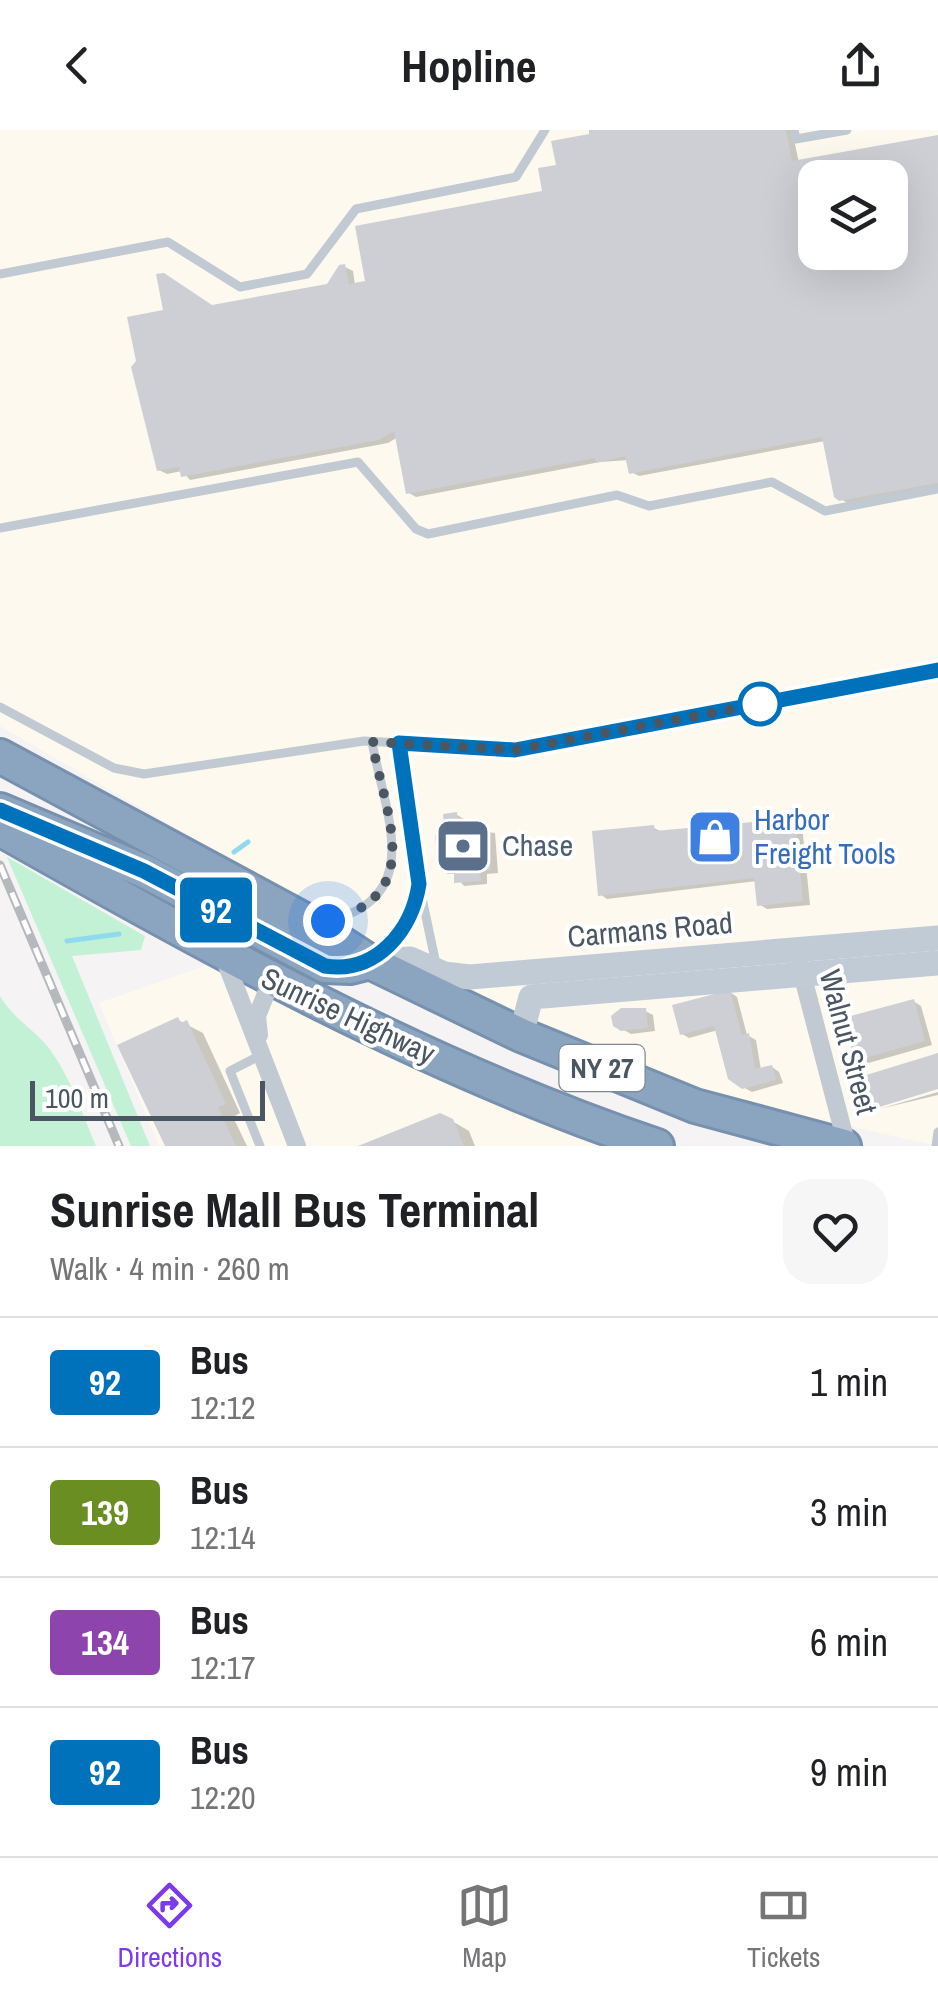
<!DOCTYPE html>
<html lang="en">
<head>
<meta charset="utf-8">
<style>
	body { margin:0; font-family:"Archivo Narrow",sans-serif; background:#f6f6f6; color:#202124; height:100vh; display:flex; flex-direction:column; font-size:38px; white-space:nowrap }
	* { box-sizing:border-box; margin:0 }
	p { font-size:32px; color:#757577 }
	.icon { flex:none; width:55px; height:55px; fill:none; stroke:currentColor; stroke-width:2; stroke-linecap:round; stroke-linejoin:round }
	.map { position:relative; height:1016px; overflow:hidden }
	.details { display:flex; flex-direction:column; background:#fff; flex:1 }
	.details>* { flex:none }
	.badge { padding:0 20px; border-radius:8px; font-size:35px; line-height:65px }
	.controls { position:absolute; left:798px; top:30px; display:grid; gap:20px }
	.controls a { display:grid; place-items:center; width:110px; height:110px; border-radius:20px; background:#fff; box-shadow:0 10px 40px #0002; font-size:50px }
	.scale { position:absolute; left:30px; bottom:25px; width:235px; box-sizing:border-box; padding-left:10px; border:5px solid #4a5661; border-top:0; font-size:28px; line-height:35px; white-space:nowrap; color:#4a5661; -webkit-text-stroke:8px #fff; paint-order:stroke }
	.you { position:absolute; width:50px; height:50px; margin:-25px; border:8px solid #fff; border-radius:50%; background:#1a73e8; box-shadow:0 0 0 15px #1a73e833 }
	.map>.badge { position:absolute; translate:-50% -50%; box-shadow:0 0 0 5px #fff }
	.round { display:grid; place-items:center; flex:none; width:105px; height:105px; border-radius:30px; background:#f6f6f6 }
	.head { display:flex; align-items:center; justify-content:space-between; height:170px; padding:0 50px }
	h1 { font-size:48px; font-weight:800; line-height:75px }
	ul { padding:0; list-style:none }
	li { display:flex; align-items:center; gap:30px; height:130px; padding:0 50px; border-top:2px solid #e0e0e0 }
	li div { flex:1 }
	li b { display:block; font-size:38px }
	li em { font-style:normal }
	li .badge { min-width:110px; font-weight:700; text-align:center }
	header { display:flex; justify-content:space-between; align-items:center; height:130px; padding:0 50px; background:#fff; font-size:45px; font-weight:800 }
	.menu { display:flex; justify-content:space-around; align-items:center; height:140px; border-top:2px solid #e0e0e0; background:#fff; font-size:28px; color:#757577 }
	.menu a { display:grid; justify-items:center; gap:5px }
	.menu .active { color:#7c3aed }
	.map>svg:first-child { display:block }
</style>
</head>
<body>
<header><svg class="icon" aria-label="back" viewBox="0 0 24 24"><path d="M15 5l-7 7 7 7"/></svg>Hopline<svg class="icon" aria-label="share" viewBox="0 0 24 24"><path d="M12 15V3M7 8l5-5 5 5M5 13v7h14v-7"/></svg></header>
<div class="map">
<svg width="938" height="1016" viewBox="0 0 938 1016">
	<rect width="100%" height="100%" fill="#f5f3f3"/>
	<g fill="#fdf9ef" fill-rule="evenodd">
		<path d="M0 0H938V1016L652 952 515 895 0 596ZM815 48H890V122H815Z"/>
		<path d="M216 832 479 964 601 1016H159L99 873Z"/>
	</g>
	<g fill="#c3f1d5">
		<path d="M7 727 145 806 141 820 72 826 150 1016H131Z"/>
		<path d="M0 866C13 888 32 898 48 917 70 946 82 983 96 1016H0Z"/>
	</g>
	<g fill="#0003" fill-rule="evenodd">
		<path d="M591 0H792L799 33 938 7V357L849 374 841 369 825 311 639 346 631 342 629 330 600 332 416 367 409 363 398 307 388 313 190 350 182 341 167 344 159 340 139 232 213 178 328 157 345 137 353 141 355 155 368 153 545 63 559 37 592 6ZM815 48H890V122H815Z"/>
		<path d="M457 685 464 689 465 699 495 703 498 743 487 744V754L464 756 439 726Z"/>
		<path d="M794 690 802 695 810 775 767 779 759 774 757 751 607 769 600 764 654 698 662 702Z"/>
		<path d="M730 862 737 867 747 905 756 910 761 940 772 937 779 942 783 953 752 962 743 957 718 900 689 908 682 904Z"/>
		<path d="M913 871 921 876 932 915 865 934 857 929Z"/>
		<path d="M645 881 653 885 655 901 631 904 615 895Z"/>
		<path d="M178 890 203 903 240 983 233 987 247 1016H168Z"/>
		<path d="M938 962V965L879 979Z"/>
		<path d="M452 991 469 1001 475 1016H364Z"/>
	</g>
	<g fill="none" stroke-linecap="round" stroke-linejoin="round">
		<g stroke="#90daee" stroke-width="5">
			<path d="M234 722 248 712"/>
			<path d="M67 811 119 804"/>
		</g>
	</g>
	<g fill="#cdcfd5" fill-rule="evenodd">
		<path d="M589 0H786L792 31 938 5V353L839 371 834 367 822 307 629 344 625 326 596 333 595 328 406 364 394 301 379 310 181 347 179 337 157 341 131 237 136 231 127 187 163 180 156 144 164 143 212 175 327 154 339 135 345 134 349 154 365 151 355 96 542 61 538 38 556 35 551 11 589 4ZM815 48H890V122H815Z"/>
		<path d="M457 682 458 696H488L491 740 480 741 481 751 454 753V744H447L446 727 437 728 435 705 445 704 443 684Z"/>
		<path d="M795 688 803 771 757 776 754 748 598 766 592 701 654 695 655 701Z"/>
		<path d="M730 860 742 905 749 903 755 939 772 935 776 950 742 959 728 949 714 896 680 905 672 875Z"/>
		<path d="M914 869 925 911 855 931 843 888Z"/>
		<path d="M621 878H646L648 898 621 901 613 896 611 886Z"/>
		<path d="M178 887 181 893 187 890 226 974 218 977 236 1016H165L117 915Z"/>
		<path d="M938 923V959L873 979 863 946Z"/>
		<path d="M440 983 453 989 464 1016H358Z"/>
	</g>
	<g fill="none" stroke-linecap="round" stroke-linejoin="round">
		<g stroke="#7690ad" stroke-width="38">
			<g id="highway">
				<path d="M0 626 310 793 370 832 521 905 695 976 844 1016"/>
				<path d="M0 680 144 741 325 836 350 837 370 832"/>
				<path d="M0 699C212 819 425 938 657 1016"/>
			</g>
		</g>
		<g stroke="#c1cad2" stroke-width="9">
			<path d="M794 0 796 9 847 0"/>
			<path d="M0 144 168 112 240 157 307 144 356 79 516 47 545 0"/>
			<path d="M0 398 358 332 416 399 428 404 617 365 649 376 772 352 825 381 938 359"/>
			<path d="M0 577 114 638 144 644 364 611 515 619 938 540"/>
			<path d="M399 613 419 754 436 834"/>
			<path d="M324 792C427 769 386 688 372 612"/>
			<path d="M376 826 407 797 418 762"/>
			<path d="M260 1016 230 941 261 925"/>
			<path d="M936 1016 938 1002"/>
		</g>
		<g stroke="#c1cad2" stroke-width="18">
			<path d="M223 825 297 1016"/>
			<path d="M800 836 847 1016"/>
			<path d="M259 905 257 886 271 851"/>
		</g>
		<g stroke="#c1cbd6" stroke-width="25">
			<path d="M370 832 410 829 444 844 470 847 938 808"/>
			<path d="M521 905 531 867 938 833"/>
		</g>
		<use href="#highway" stroke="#8ba5c1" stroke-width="32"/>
		<g stroke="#b5b8bd" stroke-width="9">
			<path id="rail" d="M0 735 119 1016"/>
		</g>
		<use href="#rail" stroke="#fff" stroke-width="5" stroke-dasharray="15" stroke-linecap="butt"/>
	</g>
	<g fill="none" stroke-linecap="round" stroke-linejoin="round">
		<g stroke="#fff" stroke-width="22">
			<path id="line" d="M0 680 144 741 325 836C376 844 412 801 419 754L399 613 515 620 938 540"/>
		</g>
		<use href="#line" stroke="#0072bc" stroke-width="15"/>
		<path stroke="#4a5661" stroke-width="10" stroke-dasharray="0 18" d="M328 791C427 765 386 688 372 612L515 620 760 574"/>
	</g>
	<defs>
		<g id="shop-square" transform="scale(2.875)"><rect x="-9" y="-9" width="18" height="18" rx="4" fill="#3f7fe0" stroke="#fff"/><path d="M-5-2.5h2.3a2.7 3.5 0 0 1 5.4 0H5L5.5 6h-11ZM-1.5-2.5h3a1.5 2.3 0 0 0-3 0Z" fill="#fff"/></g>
		<g id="bank-square" transform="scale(2.875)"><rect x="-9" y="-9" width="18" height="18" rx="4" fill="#5c6f8a" stroke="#fff"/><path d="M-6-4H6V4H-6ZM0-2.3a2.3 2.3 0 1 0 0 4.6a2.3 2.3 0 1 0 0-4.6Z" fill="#fff"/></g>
	</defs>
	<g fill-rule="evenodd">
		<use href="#shop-square" x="715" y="707"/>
		<use href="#bank-square" x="463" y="716"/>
	</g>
	<circle fill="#fff" stroke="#0072bc" stroke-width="5" cx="760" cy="574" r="20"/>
	<g text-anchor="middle" stroke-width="8" stroke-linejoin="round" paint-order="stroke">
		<rect fill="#fff" stroke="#808990" stroke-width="2.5" x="559.5" y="915" width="85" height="46" rx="8"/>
		<g font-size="28" font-weight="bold" fill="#4a5661">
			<text x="602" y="948">NY 27</text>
		</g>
		<g font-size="30" fill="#366cbe" stroke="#fff" text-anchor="start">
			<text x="754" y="700">Harbor<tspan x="754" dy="34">Freight Tools</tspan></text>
		</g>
		<g font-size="30" fill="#4e5e75" stroke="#fff" text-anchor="start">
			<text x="502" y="726">Chase</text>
		</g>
		<g font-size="30" fill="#4a5661" stroke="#fff">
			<text transform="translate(650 800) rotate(-5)" y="10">Carmans Road</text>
			<text transform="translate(348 886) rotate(25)" y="10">Sunrise Highway</text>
			<text transform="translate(848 912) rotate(75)" y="10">Walnut Street</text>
		</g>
	</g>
</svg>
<div class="controls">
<a><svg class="icon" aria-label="layers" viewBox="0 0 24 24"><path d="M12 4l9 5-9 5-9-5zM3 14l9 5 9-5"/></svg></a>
</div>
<div class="scale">100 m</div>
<div class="you" style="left:328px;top:791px"></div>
<b class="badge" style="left:216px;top:780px;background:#0072bc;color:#fff">92</b>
</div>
<section class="details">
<div class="head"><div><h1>Sunrise Mall Bus Terminal</h1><p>Walk · 4 min · 260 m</p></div><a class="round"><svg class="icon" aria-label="heart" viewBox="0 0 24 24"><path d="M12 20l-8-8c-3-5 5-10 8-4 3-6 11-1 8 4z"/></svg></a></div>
<ul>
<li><span class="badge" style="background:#0072bc;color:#fff">92</span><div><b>Bus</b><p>12:12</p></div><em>1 min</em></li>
<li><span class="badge" style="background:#6b8e23;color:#fff">139</span><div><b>Bus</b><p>12:14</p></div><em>3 min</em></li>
<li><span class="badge" style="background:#8e44ad;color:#fff">134</span><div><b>Bus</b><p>12:17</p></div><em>6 min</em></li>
<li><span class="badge" style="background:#0072bc;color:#fff">92</span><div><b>Bus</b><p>12:20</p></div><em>9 min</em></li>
</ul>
</section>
<nav class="menu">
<a class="active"><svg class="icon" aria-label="directions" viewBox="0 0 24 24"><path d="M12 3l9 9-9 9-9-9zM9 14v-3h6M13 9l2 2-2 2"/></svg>Directions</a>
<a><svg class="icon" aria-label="map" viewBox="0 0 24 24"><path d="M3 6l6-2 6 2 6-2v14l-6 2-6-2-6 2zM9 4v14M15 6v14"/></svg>Map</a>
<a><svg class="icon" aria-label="tickets" viewBox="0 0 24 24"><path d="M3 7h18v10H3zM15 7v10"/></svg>Tickets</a>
</nav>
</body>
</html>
